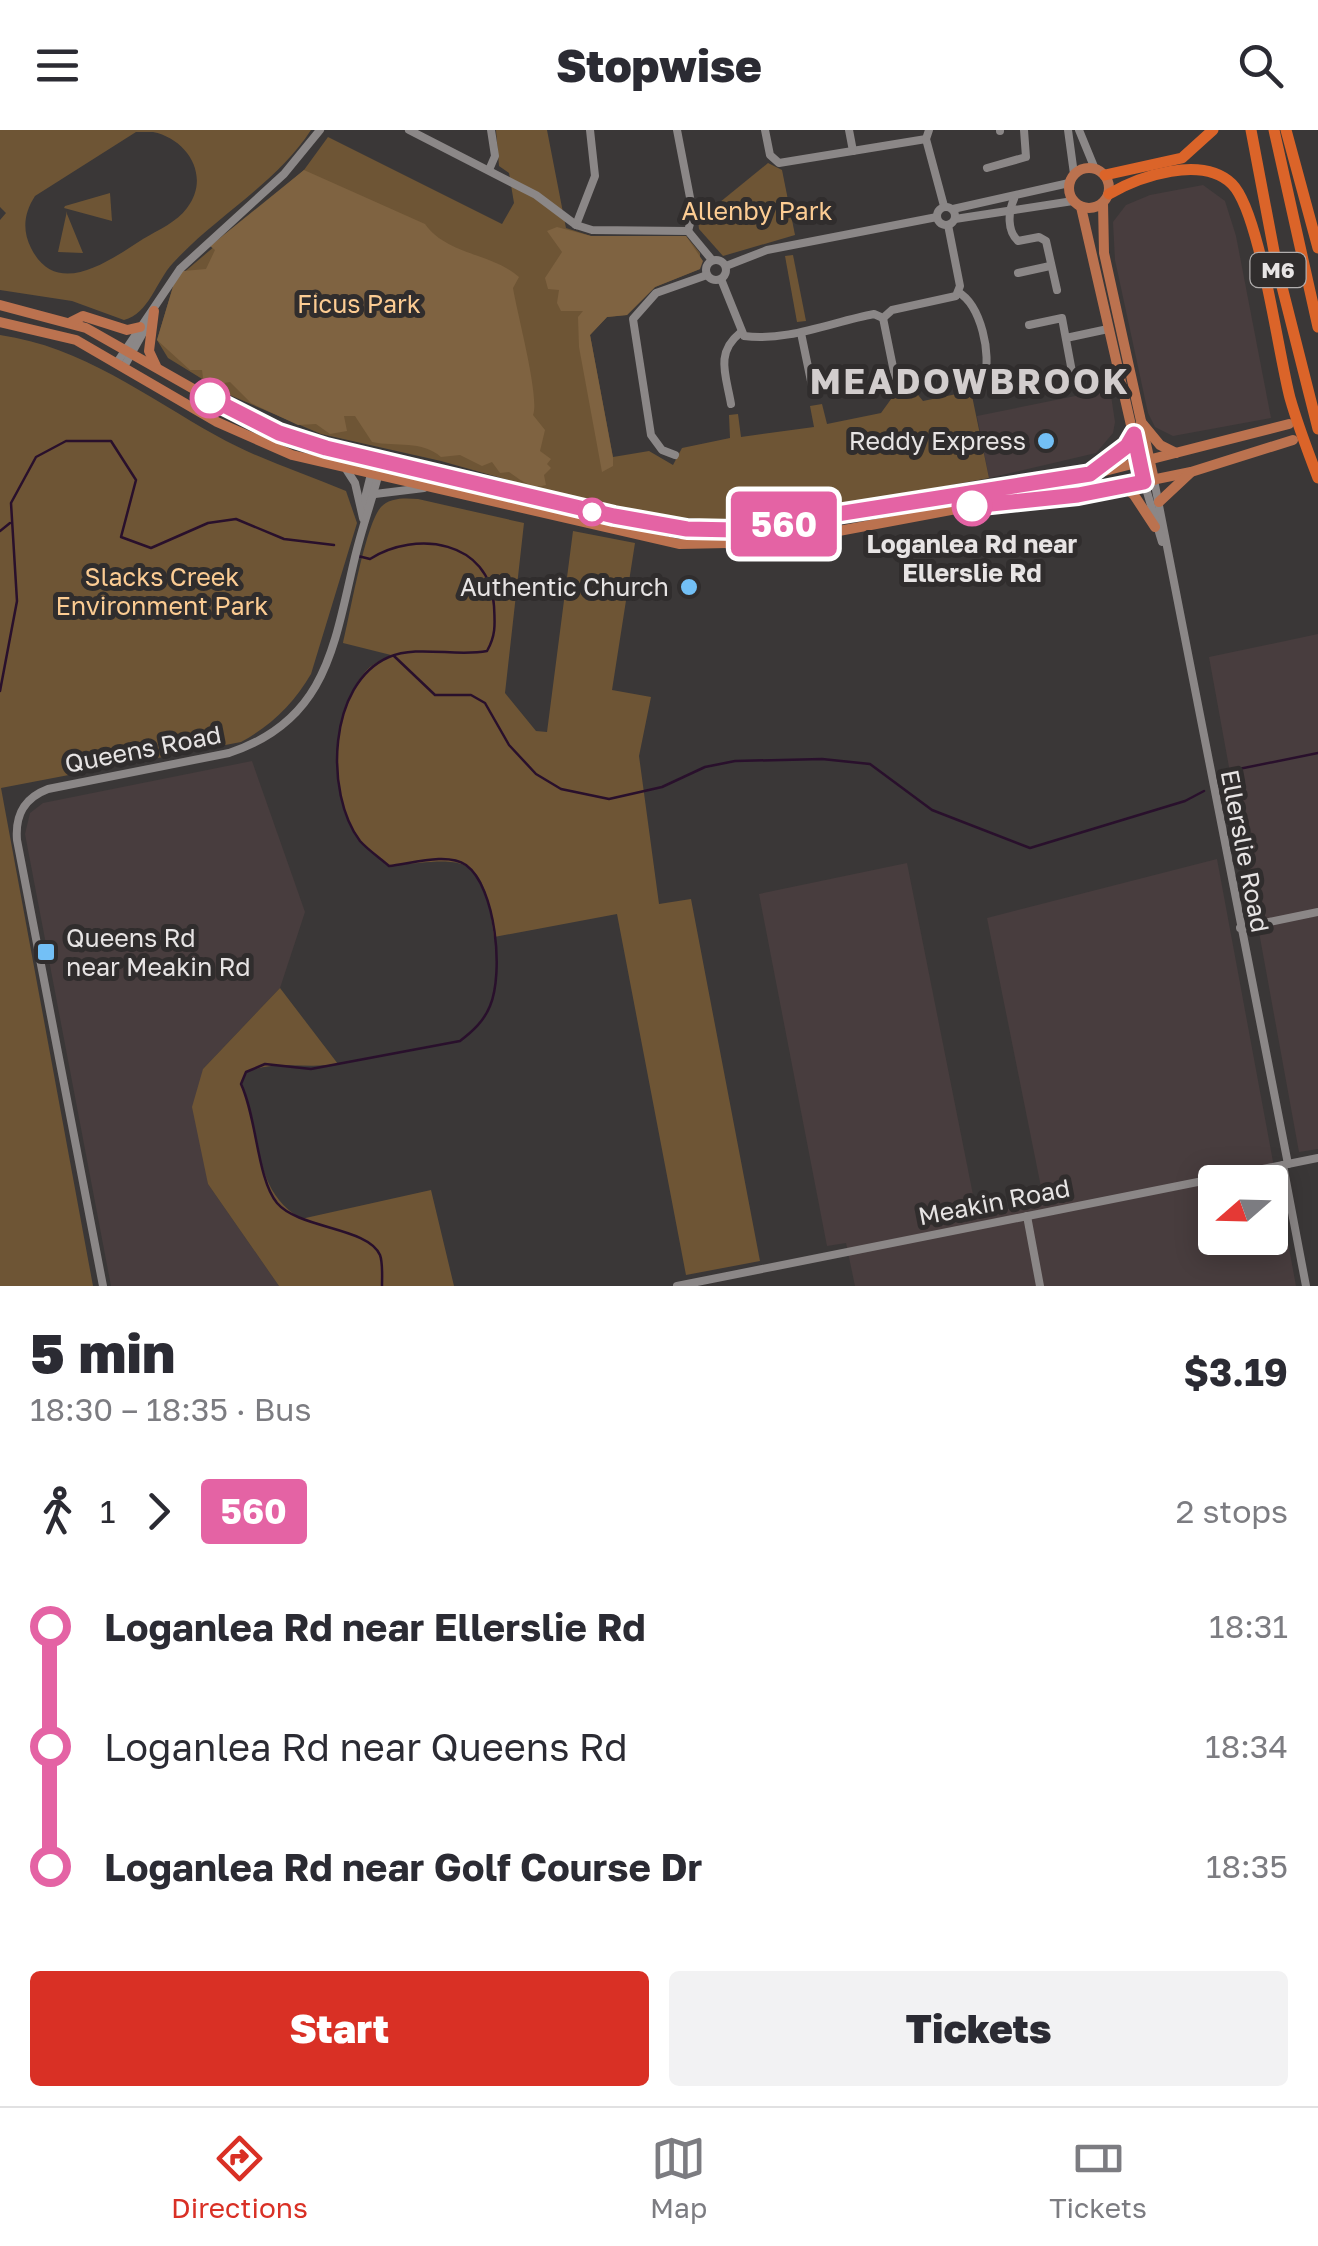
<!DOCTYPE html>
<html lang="en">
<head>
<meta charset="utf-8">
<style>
	body { margin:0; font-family:"Golos Text",sans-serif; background:#f2f2f3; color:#2b2b33; height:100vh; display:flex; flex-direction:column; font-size:38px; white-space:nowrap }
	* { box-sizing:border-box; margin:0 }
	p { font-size:32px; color:#7c7c81 }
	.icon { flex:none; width:55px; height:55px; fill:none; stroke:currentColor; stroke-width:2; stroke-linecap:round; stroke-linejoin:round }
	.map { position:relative; height:1156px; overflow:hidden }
	.drawer { display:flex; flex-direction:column; background:#fff; flex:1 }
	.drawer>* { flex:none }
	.badge { padding:0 20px; border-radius:8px; font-size:35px; line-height:65px }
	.needle { width:65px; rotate:250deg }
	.buttons { position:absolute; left:1198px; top:1035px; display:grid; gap:20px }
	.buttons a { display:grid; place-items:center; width:90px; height:90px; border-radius:10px; background:#fff; box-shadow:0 5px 25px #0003; font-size:50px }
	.map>.badge { position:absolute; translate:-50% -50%; box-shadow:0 0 0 5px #fff }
	.legs { display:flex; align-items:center; gap:15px; height:110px; padding:0 30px; font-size:32px }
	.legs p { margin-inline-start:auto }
	.headline { display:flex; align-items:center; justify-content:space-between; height:170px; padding:0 30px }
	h1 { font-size:55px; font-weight:800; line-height:75px }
	.primary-button { display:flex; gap:20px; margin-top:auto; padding:20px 30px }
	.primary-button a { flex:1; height:115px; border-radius:10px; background:#d93025; color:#fff; font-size:40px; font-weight:800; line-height:115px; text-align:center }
	.primary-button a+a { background:#f2f2f3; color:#2b2b33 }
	ul { padding:0 30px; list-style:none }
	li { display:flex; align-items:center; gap:35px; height:120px; font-size:38px }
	li i { display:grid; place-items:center; width:15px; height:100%; margin:0 12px; background:currentColor }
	li i::after { content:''; width:25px; height:25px; margin:-12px; border:8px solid; border-radius:50%; background:#fff }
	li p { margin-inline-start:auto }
	li:first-child i { background:linear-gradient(#0000 50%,currentColor 0) }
	li:last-child i { background:linear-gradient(currentColor 50%,#0000 0) }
	header { display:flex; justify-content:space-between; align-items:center; height:130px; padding:0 30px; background:#fff; font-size:45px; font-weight:800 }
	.tab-bar { display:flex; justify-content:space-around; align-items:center; height:140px; border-top:2px solid #e1e1e2; background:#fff; font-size:28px; color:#7c7c81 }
	.tab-bar a { display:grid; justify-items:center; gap:5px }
	.tab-bar .selected { color:#d93025 }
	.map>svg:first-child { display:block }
</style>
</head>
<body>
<header><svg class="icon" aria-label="menu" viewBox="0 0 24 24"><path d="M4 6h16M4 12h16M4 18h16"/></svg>Stopwise<svg class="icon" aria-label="search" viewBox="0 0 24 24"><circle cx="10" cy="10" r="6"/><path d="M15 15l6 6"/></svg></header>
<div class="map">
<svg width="1318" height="1156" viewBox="0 0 1318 1156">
	<rect width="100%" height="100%" fill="#3a3737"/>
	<g fill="#483d3e" fill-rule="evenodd">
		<path d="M1203 55 1225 71 1236 106 1271 288 1173 306 1155 297 1148 283 1115 130 1113 92 1126 75 1150 65Z"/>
		<path d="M1110 259 1115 292 1113 303 1096 323 989 348 977 286Z"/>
		<path d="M1318 504V1019L1299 1022 1209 527Z"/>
		<path d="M252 631 305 782 280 858 203 939 208 1054 279 1156H111L25 704 30 683 43 673Z"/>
		<path d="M1217 729 1296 1156H855L846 1113 827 1116 759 764 907 733 977 1085 1044 1072 987 788ZM1215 1052H1270V1108H1215Z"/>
	</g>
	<g fill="#6e5535" fill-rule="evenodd">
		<path d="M0 0H311C276 54 216 86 173 133 156 151 149 184 124 190L72 171 0 160V90L6 83 0 77ZM153 2C188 9 211 47 187 78 177 92 158 100 143 109 110 130 57 170 31 118 22 100 24 83 35 66L136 2Z"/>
		<path d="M496 0H547L566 98 591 106H686L700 123V139L655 157 627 185 607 187 590 205 613 327 649 321 673 335 682 318 730 308 729 285 738 284 741 307 814 297 810 276 822 274 827 294 881 283 894 265 892 257 909 254 923 271 971 261 989 348 774 388 725 391 664 386 610 379 441 331 321 304 225 263 168 228 157 210 175 150 304 40 328 7 502 94 514 73 509 43 499 36Z"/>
		<path d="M768 33 782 40 795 105 723 126 699 99 698 90Z"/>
		<path d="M110 63 112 91 64 78 65 76Z"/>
		<path d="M67 81V84L83 123 58 122Z"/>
		<path d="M793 125 806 191 797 192 785 126Z"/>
		<path d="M0 205C83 217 145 266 217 306 258 329 303 343 346 361L357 393 311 544C294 573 271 596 241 612L1 658 93 1156H0Z"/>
		<path d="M418 369 524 393 505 563 536 601 547 602 573 401 635 413 612 560 651 567 639 626 659 774 691 769 760 1131 686 1145 617 784 494 807C484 719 464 729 389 736 380 728 367 720 360 710 328 667 330 583 365 542 371 534 382 530 391 525L343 513C350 485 365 395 381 377 390 367 406 368 418 369Z"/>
		<path d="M280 858 338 934C307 939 275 930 246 942L241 955C264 1005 250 1058 301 1089L431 1060 454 1156H279L208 1054 192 977 203 939Z"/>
	</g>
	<g fill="#7f6341">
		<path d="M304 40 425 94C447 125 492 123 519 147L513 158C517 183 540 268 533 285L545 300 540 321 551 329 547 334 551 338 544 345 546 355C531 360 521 350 509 342L500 343 492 332 482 336 460 325 441 327C422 310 396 317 372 312L355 286H344L347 301 330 304 316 294 298 295 251 273 230 252 213 255 203 248 202 240H190L157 210 175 150 183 141 206 139 215 120 210 116Z"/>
		<path d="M557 97 591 106H686L703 131 700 139 655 157 627 185 607 187 590 205 613 328V336L602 342 579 217 578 187 583 181H561L557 173 559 160 548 159 545 148 562 122 547 101Z"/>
	</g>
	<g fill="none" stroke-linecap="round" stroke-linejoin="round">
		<g stroke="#29102c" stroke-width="2.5">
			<path d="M0 401 10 393"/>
			<path d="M358 426 370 429C416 400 490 410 494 476 495 494 496 505 487 521 457 527 417 515 389 527 328 553 324 663 360 711 368 720 380 728 389 736 410 734 447 722 466 735 496 757 504 843 490 876 484 891 473 901 460 911L311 939 265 934 246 942 241 954C257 988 257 1049 277 1073 299 1099 368 1097 380 1125 383 1133 382 1147 382 1156"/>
			<path d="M394 526 435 565H471L485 573 509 615 536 644 561 659 609 669 662 657 705 637 735 631 822 629 870 634 932 680 1030 718 1185 671 1204 661"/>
			<path d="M0 561 17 471 11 373 36 327 66 311H111L136 350 121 407 151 418 208 393 236 389 284 409 334 415"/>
			<path d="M1224 642 1318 623"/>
		</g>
		<g stroke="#8b8787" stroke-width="8">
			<path d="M409 0 536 65 576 95 592 100 688 101 712 130"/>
			<path d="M677 0 693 83 688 101"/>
			<path d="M765 0 770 25 779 33 926 9"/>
			<path d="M849 0 853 21"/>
			<path d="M929 0 926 9 944 76"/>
			<path d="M1000 0V1"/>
			<path d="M1068 0 1074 44"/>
			<path d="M1079 0 1095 39"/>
			<path d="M987 38 1026 27 1024 0"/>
			<path d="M489 40 495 26 491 0"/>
			<path d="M1014 69C1008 82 1007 101 1018 111L1039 107 1046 111 1057 160"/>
			<circle cx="946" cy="86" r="9"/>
			<path d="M953 79 1069 53"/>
			<path d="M955 89 1073 71"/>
			<path d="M576 95 595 46 590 0"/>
			<circle cx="716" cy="140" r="10"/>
			<path d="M726 136 767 120 937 87"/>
			<path d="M1018 143 1050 136"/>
			<path d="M721 149 744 206C786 212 832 192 874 184L883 188 892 180 956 166 960 156 948 95"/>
			<path d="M958 162C981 175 992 225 984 249"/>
			<path d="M883 188 895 247"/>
			<path d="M1029 195 1062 188 1075 258"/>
			<path d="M801 203 813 261"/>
			<path d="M1066 208 1108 199"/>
			<path d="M118 231 180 139 284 44 320 0"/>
			<path d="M125 235 149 192"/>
			<path d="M1040 247 1072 240"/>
			<path d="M731 274C726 245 715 223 740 203"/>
			<path d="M675 325 662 320 651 305 633 189 656 163 707 145"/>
			<path d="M346 339 355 353 363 388"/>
			<path d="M1154 350 1288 1034"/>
			<path d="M1144 352 1162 412"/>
			<path d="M375 364 424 358"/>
			<path d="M368 379 365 368 375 328"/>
			<path d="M1240 798 1318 782"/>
			<path d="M1283 1035 1306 1156"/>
			<path d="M1027 1086 1040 1156"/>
			<path d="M103 1156 17 710C15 685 24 668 48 659L229 623C327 591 334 515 355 427 363 393 375 363 382 330"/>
			<path d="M677 1156 1318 1028"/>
		</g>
		<g stroke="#bb724f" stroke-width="10">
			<circle cx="1089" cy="58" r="20"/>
			<path d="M1103 73 1104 123 1154 350"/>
			<path d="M1081 77 1144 352"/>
			<path d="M0 175 86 198 227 278 301 311 585 380 687 399 736 400 809 391 1089 345 1289 294"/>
			<path d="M154 181 149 221 156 236"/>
			<path d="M0 192 76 210 217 292 292 325 679 414 780 412 972 376 1078 365 1191 342 1293 310"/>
			<path d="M71 192 83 186 127 200 140 197"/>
			<path d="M1141 292 1160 315 1176 323"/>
			<path d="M1094 341 1127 316 1134 304"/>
			<path d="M1123 356 1134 365 1155 397"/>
			<path d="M1159 372 1190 343"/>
		</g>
		<g stroke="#db6429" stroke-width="11">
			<path d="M1251 0 1277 137 1318 299"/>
			<path d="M1274 0 1318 197"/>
			<path d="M1286 0 1318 118"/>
			<path d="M1105 45 1182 28 1213 0"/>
			<path d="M1109 64C1140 46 1202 25 1232 54 1260 82 1278 223 1290 268 1298 296 1308 322 1318 348"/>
		</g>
	</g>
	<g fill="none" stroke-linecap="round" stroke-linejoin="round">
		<g stroke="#fff" stroke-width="22">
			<path id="line-1" d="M210 268 279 303 326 318 614 386 687 399 736 400 1090 344 1127 316 1134 304 1144 352 1078 365 972 376"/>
		</g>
		<use href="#line-1" stroke="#e463a4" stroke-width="15"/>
	</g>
	<g fill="#fff" stroke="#e463a4" stroke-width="5">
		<circle cx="210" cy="268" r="18"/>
		<circle cx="972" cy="376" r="18"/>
		<circle cx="592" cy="382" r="12"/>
	</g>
	<g fill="#73c0f6" stroke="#302d2d" stroke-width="4">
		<circle cx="1046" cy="311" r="10"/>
		<circle cx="689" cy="457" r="10"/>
		<rect x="36" y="812" width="20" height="20" rx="5"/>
	</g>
	<g text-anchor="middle" stroke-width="10" stroke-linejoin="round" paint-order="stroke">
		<rect fill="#302d2d" stroke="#b0adad" stroke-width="2.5" x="1250.5" y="123" width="55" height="34" rx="8"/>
		<g font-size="22" font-weight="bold" fill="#e7e4e4">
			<text x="1278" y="148">M6</text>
		</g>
		<g font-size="25" fill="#fccc93" stroke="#302d2d">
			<text x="757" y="90">Allenby Park</text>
			<text x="359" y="183">Ficus Park</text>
			<text x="162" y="456">Slacks Creek<tspan x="162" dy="29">Environment Park</tspan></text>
		</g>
		<g font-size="25" fill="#e7e4e4" stroke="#302d2d" text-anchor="end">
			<text x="1026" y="320">Reddy Express</text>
			<text x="669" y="466">Authentic Church</text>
			<text x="66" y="817" text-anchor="start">Queens Rd<tspan x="66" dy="29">near Meakin Rd</tspan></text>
		</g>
		<g font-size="25" font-weight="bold" fill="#e7e4e4" stroke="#302d2d">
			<text x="972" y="423">Loganlea Rd near<tspan x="972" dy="29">Ellerslie Rd</tspan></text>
		</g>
		<g font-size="25" fill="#e7e4e4" stroke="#302d2d">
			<text transform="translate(143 619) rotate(-11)" y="9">Queens Road</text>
			<text transform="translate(1245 721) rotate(79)" y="9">Ellerslie Road</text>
			<text transform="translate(994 1072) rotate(-11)" y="9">Meakin Road</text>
		</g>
		<g font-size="35" font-weight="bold" letter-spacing="2.5" fill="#d2cdcd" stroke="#302d2d">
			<text x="970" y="264">MEADOWBROOK</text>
		</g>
	</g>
</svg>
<div class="buttons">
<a><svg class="needle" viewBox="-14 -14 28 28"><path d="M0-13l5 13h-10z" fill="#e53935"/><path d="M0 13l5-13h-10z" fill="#7c7c81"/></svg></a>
</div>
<b class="badge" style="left:784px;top:394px;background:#e463a4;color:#fff">560</b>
</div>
<section class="drawer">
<div class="headline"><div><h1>5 min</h1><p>18:30 – 18:35 · Bus</p></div><b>$3.19</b></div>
<div class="legs"><svg class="icon" aria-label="walk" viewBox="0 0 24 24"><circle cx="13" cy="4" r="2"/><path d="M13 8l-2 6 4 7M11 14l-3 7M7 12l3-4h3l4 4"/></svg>1<svg class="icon" aria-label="forward" viewBox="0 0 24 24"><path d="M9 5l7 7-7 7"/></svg><b class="badge" style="background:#e463a4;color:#fff">560</b><p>2 stops</p></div>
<ul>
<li><i style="color:#e463a4"></i><b>Loganlea Rd near Ellerslie Rd</b><p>18:31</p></li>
<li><i style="color:#e463a4"></i><span>Loganlea Rd near Queens Rd</span><p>18:34</p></li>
<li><i style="color:#e463a4"></i><b>Loganlea Rd near Golf Course Dr</b><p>18:35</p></li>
</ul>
<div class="primary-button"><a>Start</a><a>Tickets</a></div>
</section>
<nav class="tab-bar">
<a class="selected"><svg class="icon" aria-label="directions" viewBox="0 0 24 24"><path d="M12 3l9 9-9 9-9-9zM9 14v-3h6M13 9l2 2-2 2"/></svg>Directions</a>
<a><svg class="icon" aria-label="map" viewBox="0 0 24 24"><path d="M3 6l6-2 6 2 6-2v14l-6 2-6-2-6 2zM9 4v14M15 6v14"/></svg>Map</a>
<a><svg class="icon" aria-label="tickets" viewBox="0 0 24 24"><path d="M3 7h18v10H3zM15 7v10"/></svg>Tickets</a>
</nav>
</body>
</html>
